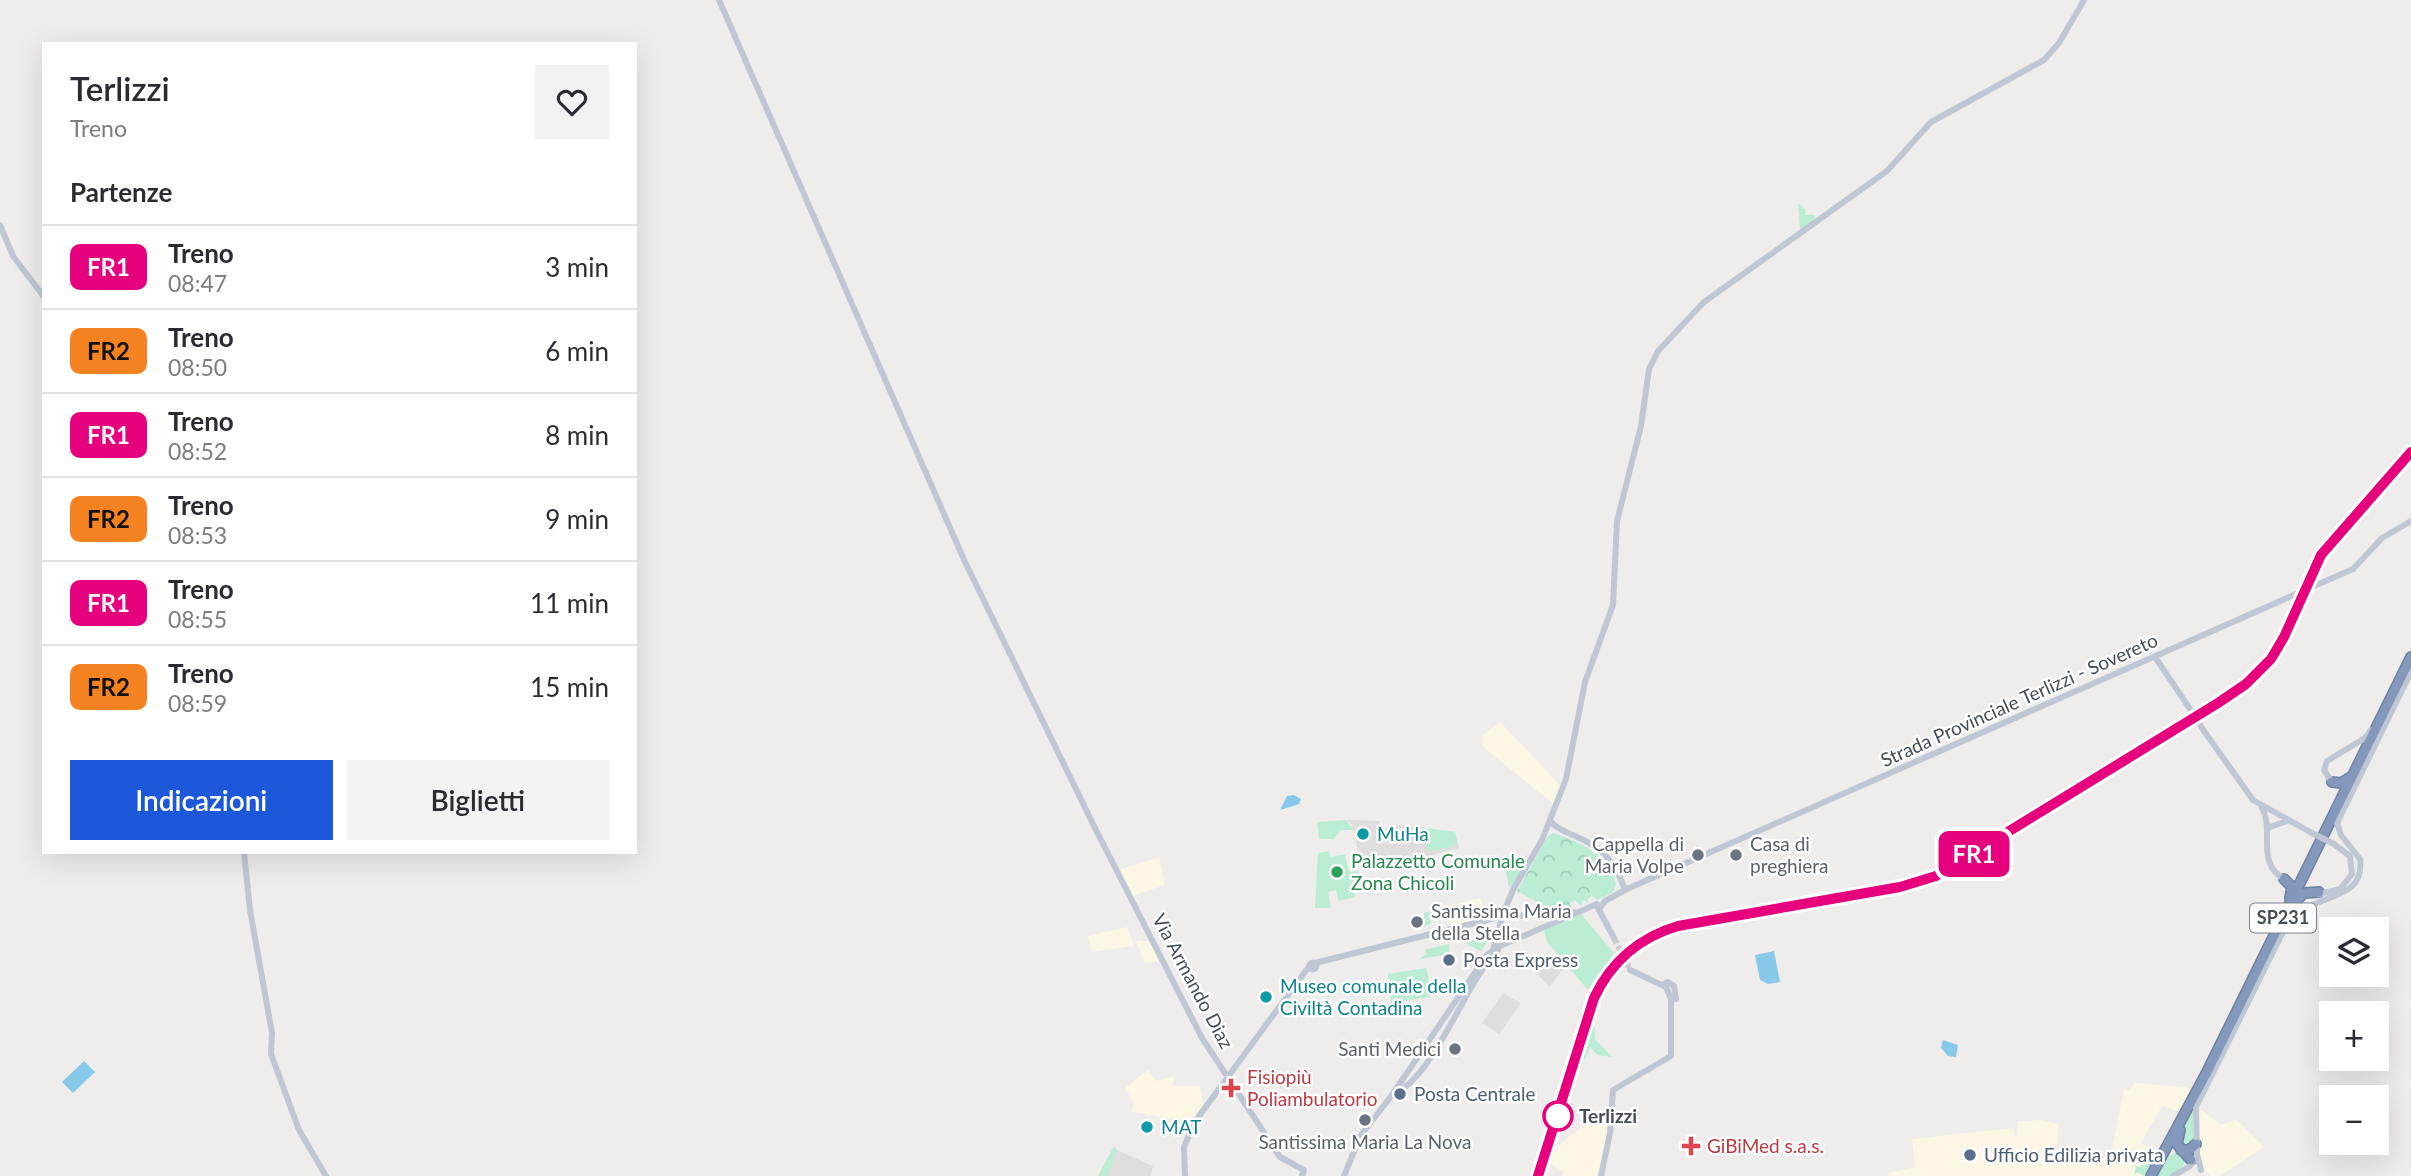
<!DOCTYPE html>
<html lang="it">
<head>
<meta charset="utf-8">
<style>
	body { margin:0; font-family:Lato,sans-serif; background:#f2f2f3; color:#2b2b33; height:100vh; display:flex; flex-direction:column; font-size:26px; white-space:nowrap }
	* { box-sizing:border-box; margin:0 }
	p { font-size:23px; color:#7c7c81 }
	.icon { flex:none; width:38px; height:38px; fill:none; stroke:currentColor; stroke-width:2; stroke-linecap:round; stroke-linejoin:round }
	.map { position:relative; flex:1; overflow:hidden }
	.details { position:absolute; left:42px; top:42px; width:595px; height:812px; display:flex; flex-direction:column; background:#fff; border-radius:0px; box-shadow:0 7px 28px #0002 }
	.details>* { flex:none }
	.badge { padding:0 14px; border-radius:10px; font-size:24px; line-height:46px }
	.fabs { position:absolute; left:2319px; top:917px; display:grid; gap:14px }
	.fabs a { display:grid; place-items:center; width:70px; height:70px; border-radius:0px; background:#fff; box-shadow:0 7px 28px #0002; font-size:35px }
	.map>.badge { position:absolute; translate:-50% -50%; box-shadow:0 0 0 4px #fff }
	h2 { padding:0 28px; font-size:26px; line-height:63px }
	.round { display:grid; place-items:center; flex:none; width:74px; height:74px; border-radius:0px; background:#f2f2f3 }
	.headline { display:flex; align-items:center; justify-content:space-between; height:119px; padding:0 28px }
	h1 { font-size:33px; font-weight:600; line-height:52px }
	.primary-button { display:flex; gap:14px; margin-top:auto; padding:14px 28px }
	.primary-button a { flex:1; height:80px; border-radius:0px; background:#1c58d9; color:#fff; font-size:28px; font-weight:600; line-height:80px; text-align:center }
	.primary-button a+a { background:#f2f2f3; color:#2b2b33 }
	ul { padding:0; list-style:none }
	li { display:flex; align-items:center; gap:21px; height:84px; padding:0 28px; border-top:2px solid #e1e1e2 }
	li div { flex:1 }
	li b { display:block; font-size:26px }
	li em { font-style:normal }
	li .badge { min-width:77px; font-weight:700; text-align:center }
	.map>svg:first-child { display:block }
</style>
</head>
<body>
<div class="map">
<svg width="2411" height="1176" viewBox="0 0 2411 1176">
	<defs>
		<pattern id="park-crowns" width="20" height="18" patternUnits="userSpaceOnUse" patternTransform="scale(1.75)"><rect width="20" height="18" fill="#baedd4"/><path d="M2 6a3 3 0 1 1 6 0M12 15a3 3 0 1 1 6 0" fill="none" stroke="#a1cdb8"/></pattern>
	</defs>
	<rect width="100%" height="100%" fill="#efecec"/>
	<g fill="#fbf7e4">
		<path d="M1500 722 1561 786 1556 806 1482 746 1483 735Z"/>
		<path d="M1159 857 1165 885 1132 896 1119 870Z"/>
		<path d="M1480 898 1488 921 1451 930 1447 906Z"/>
		<path d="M1127 927 1134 946 1091 952 1088 936Z"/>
		<path d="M1136 941H1150L1159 961 1145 963Z"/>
		<path d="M1148 1070 1156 1081 1174 1076 1173 1086H1200L1203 1105 1190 1121 1131 1112 1134 1104 1125 1088Z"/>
		<path d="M2135 1083 2193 1088 2181 1112 2162 1106 2141 1143 2159 1152 2146 1176H1889L1888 1173 1915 1167 1912 1139 2014 1128V1136L2017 1137 2018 1121 2043 1120 2059 1124 2055 1162 2066 1164 2068 1156 2110 1159 2124 1088 2129 1090Z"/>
		<path d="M1612 1104 1601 1176H1561L1563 1172 1546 1161 1548 1153Z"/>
		<path d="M2198 1107 2221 1125 2236 1119 2264 1147 2220 1176H2210L2200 1164Z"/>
	</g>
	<g fill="#e0ddde">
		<path d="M1346 820 1380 821 1377 830 1402 825 1455 832 1459 848 1389 867 1387 859 1361 864 1352 825Z"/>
		<path d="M1551 958 1554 961 1557 959 1564 967 1550 987 1537 974Z"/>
		<path d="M1503 993 1521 1003 1499 1034 1482 1023Z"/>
		<path d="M1117 1150 1153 1166 1151 1176H1108Z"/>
	</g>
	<g fill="#baedd4">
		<path d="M1798 203 1806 210 1805 215H1815V220L1800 230Z"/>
		<path d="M1346 820 1353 830H1341L1334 839H1319L1317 822Z"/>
		<path d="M1417 827 1455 832 1458 845 1455 843V846L1426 852 1434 849 1427 850 1424 840 1437 836 1420 834Z"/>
		<path d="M1329 851 1331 857 1345 854 1349 872 1358 871 1360 878 1352 881 1355 897 1339 901 1336 890 1328 892 1331 908H1315L1318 853Z"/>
		<path d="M1526 862 1512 886 1509 887 1505 867Z"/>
		<path d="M1447 907 1450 916 1430 918 1431 923 1419 929 1424 921V913Z"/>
		<path d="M1581 914 1614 953 1588 990 1547 942 1544 930Z"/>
		<path d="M1493 933 1481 951 1466 944V942Z"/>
		<path d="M1449 944 1450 954 1420 959 1415 963 1427 953 1424 950Z"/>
		<path d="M1426 968 1432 994 1430 997 1391 1003 1388 974Z"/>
		<path d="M1588 1023 1595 1028V1039L1612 1057 1598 1055 1590 1047 1585 1060 1578 1054Z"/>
		<path d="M2193 1110 2194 1142 2185 1150 2179 1137Z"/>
		<path d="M1114 1146 1117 1150 1108 1176H1098Z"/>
		<path d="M2148 1147 2158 1151 2144 1176 2137 1172 2134 1176 2136 1166 2141 1167Z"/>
		<path d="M2178 1151 2185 1159 2183 1166 2170 1176H2157L2169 1156Z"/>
	</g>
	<path fill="url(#park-crowns)" d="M1553 833C1581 842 1607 854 1616 884L1612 893 1597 900 1592 895 1587 900 1590 903 1583 900 1581 906 1575 900 1569 904 1573 909 1553 911 1517 891 1548 836Z"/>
	<g fill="#88c9e9">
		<path d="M1294 795 1301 799 1299 804 1280 810 1287 796Z"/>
		<path d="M1774 951 1780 982 1768 984 1760 980 1755 955Z"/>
		<path d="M1943 1040 1958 1045 1956 1057 1948 1056 1941 1048Z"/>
		<path d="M84 1061 95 1072 73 1093 62 1082Z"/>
	</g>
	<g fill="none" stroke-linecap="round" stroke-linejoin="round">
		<path stroke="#cdcccf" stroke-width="6" stroke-dasharray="6 3" stroke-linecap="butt" d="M1614 938 1630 970"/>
		<g stroke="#6f83a6" stroke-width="12">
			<g id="highway">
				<path d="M2332 782 2341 783 2349 778"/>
				<path d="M2284 879 2292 887 2290 898"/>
				<path d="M2295 902 2304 893 2319 892"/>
				<path d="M2180 1130 2177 1144 2191 1160"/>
				<path d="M2181 1150H2189L2196 1144"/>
				<path d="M2151 1176 2207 1072 2411 657"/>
			</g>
		</g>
		<g stroke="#bfc7d5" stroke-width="6">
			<path d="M719 0 965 562 1095 828 1202 1038 1280 1157 1304 1170 1302 1176"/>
			<path d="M0 225 13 256 44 297"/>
			<path d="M2155 657 2188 706"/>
			<path d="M2204 731 2253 800 2312 833"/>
			<path d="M2332 782 2324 770 2327 761 2365 738 2371 730"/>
			<path d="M2262 808C2275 831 2255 862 2284 879"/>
			<path d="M1551 822C1557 829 1566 832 1575 836 1601 847 1614 860 1624 887"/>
			<path d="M2270 827 2287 821"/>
			<path d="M244 852 250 910 272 1033 271 1054 299 1130 326 1176"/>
			<path d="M2319 894 2340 889 2352 874 2350 856 2334 844"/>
			<path d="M1596 904 1600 908 1605 901 1627 889 2353 569 2382 538 2411 521"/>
			<path d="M1598 908 1614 938"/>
			<path d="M1502 916 1514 888 1542 840 1566 779 1585 682 1613 605 1617 521 1641 426 1649 369 1658 351 1704 302 1887 171 1931 122 2044 60 2059 43 2084 0"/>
			<path d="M1503 917 1574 912"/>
			<path d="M1492 953 1501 922"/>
			<circle cx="1313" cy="966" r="3.5"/>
			<path d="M1315 963 1499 917"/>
			<path d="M1630 970 1666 987 1671 999H1676L1674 986 1668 982 1662 985"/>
			<path d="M1392 1095C1436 1076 1463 985 1498 950"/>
			<path d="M2201 1170 2197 1154 2196 1107 2282 934C2289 923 2297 913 2309 907 2333 893 2364 895 2360 859L2341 835 2337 823 2411 672"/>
			<path d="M1185 1176 1184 1147 1194 1123 1310 965"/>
			<path d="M1344 1176 1361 1135 1392 1095 1487 955 1498 947 1597 904"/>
			<path d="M1601 1176 1610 1133 1613 1090 1671 1056V999"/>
			<path d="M2173 1176 2190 1166 2195 1158"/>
		</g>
		<use href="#highway" stroke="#8498bb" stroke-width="9"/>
		<path stroke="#aeb0b7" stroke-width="2" d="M1536 1176C1548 1140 1559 1103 1570 1067 1591 1001 1603 945 1678 924L1900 886 1928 878 1960 862 2224 698C2295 652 2279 614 2319 555 2345 517 2381 484 2411 450"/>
		<g stroke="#bfc7d5" stroke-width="6">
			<path d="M2188 706 2204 731"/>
			<path d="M2312 833 2334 844"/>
		</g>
	</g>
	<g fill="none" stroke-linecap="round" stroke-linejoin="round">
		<g stroke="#fff" stroke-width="16">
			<path id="line" d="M1538 1176 1594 998C1611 962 1640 937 1678 926L1900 887 1936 876 2218 703 2246 684 2271 659 2284 637 2321 555 2411 452"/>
		</g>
		<use href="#line" stroke="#e6007e" stroke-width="10"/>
	</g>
	<g fill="#0f9aa8" stroke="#fff" stroke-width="2.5">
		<circle cx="1363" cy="834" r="7"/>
		<circle cx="1266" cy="997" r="7"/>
		<circle cx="1147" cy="1127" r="7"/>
	</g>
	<g fill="#6b7280" stroke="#fff" stroke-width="2.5">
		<circle cx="1698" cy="855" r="7"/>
		<circle cx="1736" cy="855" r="7"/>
		<circle cx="1417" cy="922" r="7"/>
		<circle cx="1455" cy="1049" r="7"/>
		<circle cx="1365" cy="1120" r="7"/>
	</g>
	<circle fill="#2e9e5b" stroke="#fff" stroke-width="2.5" cx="1337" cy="872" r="7"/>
	<g fill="#5c6f8a" stroke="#fff" stroke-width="2.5">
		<circle cx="1449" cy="960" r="7"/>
		<circle cx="1400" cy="1094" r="7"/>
		<circle cx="1970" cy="1155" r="7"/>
	</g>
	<g fill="#e0444e" stroke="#fff" stroke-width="2.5">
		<path d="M1227.5 1077.5h7v7h7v7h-7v7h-7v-7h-7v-7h7z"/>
		<path d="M1687.5 1135.5h7v7h7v7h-7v7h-7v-7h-7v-7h7z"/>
	</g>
	<circle fill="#fff" stroke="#e6007e" stroke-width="3.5" cx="1558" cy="1116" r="14"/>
	<g text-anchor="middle" stroke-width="5" stroke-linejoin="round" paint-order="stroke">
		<rect fill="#fff" stroke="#7d828b" stroke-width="2" x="2250" y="903.5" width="66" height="29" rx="5"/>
		<g font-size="18" font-weight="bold" fill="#454d59">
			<text x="2283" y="924">SP231</text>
		</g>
		<g font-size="19" fill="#454d59" stroke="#fff">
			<text transform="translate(2019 700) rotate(-24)" y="7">Strada Provinciale Terlizzi - Sovereto</text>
			<text transform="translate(1193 981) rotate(62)" y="7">Via Armando Diaz</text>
		</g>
		<g font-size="19" fill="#0d838f" stroke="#fff" text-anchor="start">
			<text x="1377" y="841">MuHa</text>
			<text x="1280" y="993">Museo comunale della<tspan x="1280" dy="22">Civiltà Contadina</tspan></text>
			<text x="1161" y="1134">MAT</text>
		</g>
		<g font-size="19" fill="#5b616d" stroke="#fff" text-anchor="end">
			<text x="1684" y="851">Cappella di<tspan x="1684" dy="22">Maria Volpe</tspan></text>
			<text x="1750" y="851" text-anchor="start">Casa di<tspan x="1750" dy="22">preghiera</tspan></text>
			<text x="1431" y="918" text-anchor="start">Santissima Maria<tspan x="1431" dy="22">della Stella</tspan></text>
			<text x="1441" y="1056">Santi Medici</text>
			<text x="1365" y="1149" text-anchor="middle">Santissima Maria La Nova</text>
		</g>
		<g font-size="19" fill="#27864d" stroke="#fff" text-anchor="start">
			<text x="1351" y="868">Palazzetto Comunale<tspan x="1351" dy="22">Zona Chicoli</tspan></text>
		</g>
		<g font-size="19" fill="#4e5e75" stroke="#fff" text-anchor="start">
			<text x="1463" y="967">Posta Express</text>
			<text x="1414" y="1101">Posta Centrale</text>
			<text x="1984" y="1162">Ufficio Edilizia privata</text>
		</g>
		<g font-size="19" fill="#be3a42" stroke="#fff" text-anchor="start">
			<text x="1247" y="1084">Fisiopiù<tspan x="1247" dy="22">Poliambulatorio</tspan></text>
			<text x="1707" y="1153">GiBiMed s.a.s.</text>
		</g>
		<g font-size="19" font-weight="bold" fill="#454d59" stroke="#fff" text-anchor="start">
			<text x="1579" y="1123">Terlizzi</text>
		</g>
	</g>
</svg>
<div class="fabs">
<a><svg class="icon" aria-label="layers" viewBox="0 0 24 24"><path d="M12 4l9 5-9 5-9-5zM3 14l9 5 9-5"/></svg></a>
<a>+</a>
<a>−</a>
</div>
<b class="badge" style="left:1974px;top:854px;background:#e6007e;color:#fff">FR1</b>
<section class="details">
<div class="headline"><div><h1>Terlizzi</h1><p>Treno</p></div><a class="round"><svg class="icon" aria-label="heart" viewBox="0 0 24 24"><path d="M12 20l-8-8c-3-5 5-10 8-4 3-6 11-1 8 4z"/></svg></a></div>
<h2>Partenze</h2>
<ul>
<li><span class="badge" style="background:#e6007e;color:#fff">FR1</span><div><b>Treno</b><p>08:47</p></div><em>3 min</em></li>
<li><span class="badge" style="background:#f58220;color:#111">FR2</span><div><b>Treno</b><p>08:50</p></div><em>6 min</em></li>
<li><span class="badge" style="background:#e6007e;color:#fff">FR1</span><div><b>Treno</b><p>08:52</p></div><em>8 min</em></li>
<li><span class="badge" style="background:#f58220;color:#111">FR2</span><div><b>Treno</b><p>08:53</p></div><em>9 min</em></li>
<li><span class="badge" style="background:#e6007e;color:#fff">FR1</span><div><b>Treno</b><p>08:55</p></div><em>11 min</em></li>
<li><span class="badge" style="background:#f58220;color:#111">FR2</span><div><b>Treno</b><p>08:59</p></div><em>15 min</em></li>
</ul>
<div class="primary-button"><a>Indicazioni</a><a>Biglietti</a></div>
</section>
</div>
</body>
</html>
